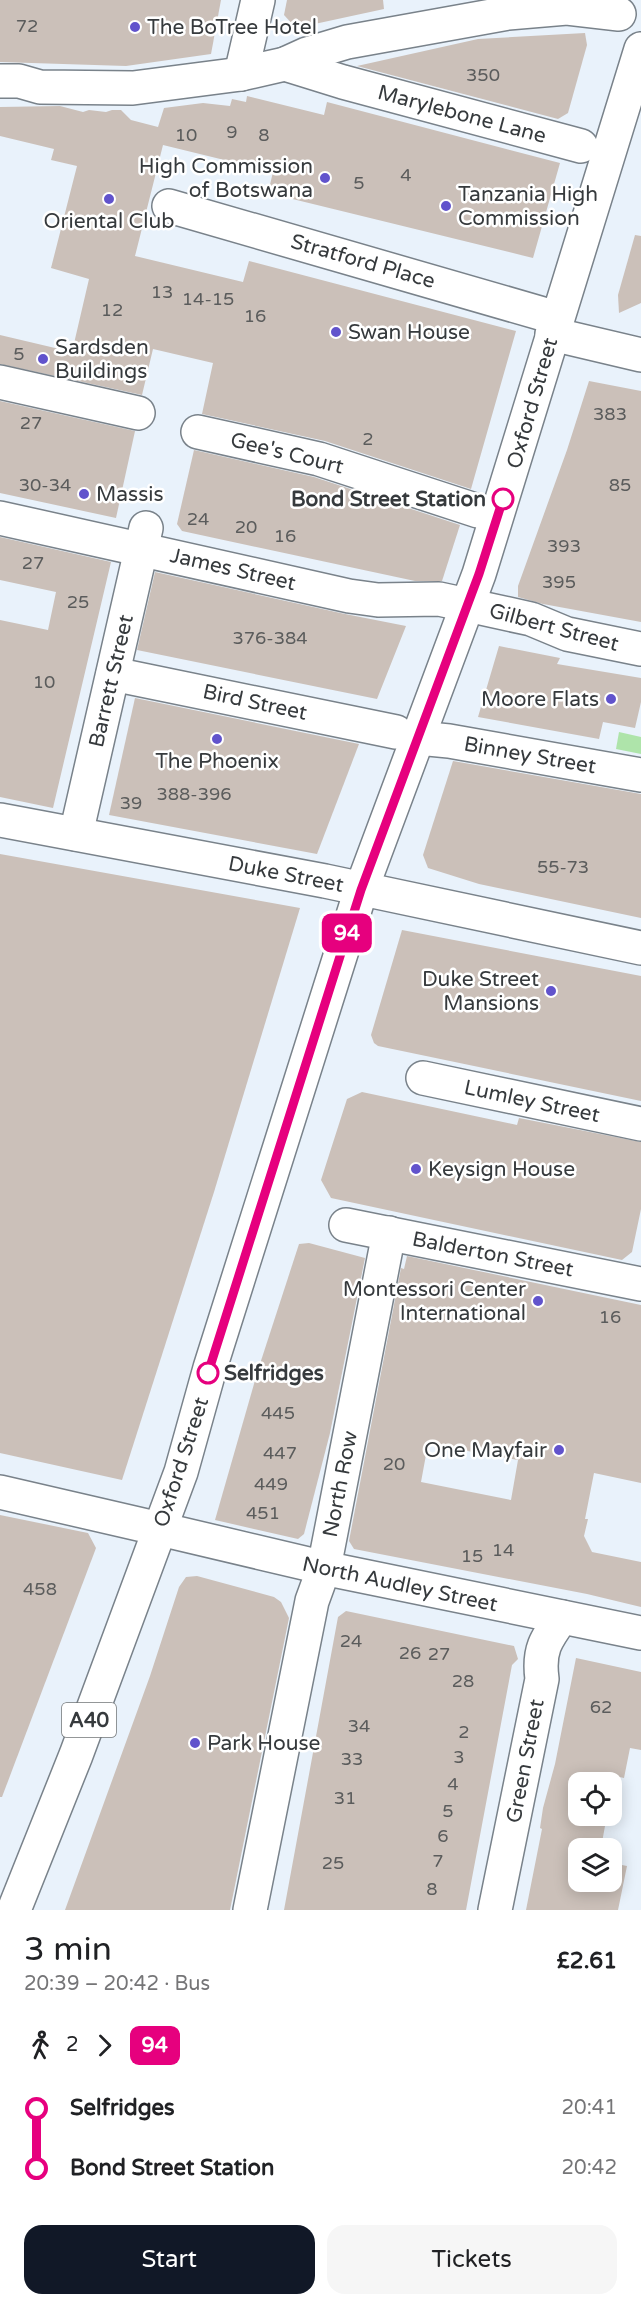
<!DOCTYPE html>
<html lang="en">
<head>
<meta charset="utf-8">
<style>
	body { margin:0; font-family:"Varela Round",sans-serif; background:#f6f6f6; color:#202124; height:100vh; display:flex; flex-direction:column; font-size:22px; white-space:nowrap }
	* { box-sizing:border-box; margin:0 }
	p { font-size:20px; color:#757577 }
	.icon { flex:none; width:33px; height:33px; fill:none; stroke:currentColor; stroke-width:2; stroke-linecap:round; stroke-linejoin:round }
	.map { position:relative; height:1910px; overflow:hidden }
	.side { display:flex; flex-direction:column; background:#fff; flex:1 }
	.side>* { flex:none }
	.badge { padding:0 12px; border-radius:9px; font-size:21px; line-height:39px }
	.tools { position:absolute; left:568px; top:1772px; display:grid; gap:12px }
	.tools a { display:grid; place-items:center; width:54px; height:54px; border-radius:12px; background:#fff; box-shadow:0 3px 15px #0003; font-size:30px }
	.map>.badge { position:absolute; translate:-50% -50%; box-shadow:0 0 0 3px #fff }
	.legs { display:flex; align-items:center; gap:9px; height:66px; padding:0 24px; font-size:20px }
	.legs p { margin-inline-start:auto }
	.summary { display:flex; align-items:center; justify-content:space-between; height:102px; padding:0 24px }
	h1 { font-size:33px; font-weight:600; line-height:45px }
	.action { display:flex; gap:12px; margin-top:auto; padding:12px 24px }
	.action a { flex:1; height:69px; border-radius:18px; background:#111827; color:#fff; font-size:24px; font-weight:600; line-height:69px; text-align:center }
	.action a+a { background:#f6f6f6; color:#202124 }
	ul { padding:0 24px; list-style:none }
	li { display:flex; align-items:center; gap:21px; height:60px; font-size:22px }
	li i { display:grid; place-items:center; width:9px; height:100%; margin:0 8px; background:currentColor }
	li i::after { content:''; width:15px; height:15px; margin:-8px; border:4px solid; border-radius:50%; background:#fff }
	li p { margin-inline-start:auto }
	li:first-child i { background:linear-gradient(#0000 50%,currentColor 0) }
	li:last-child i { background:linear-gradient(currentColor 50%,#0000 0) }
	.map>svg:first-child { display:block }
</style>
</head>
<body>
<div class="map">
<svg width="641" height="1910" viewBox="0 0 641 1910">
	<rect width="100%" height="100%" fill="#e9f2fb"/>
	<path fill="#aee4aa" d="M619 732 641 737V754L616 749Z"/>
	<g fill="#cbc0b9" fill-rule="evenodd">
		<path d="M0 0H221L211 54 126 66 0 62Z"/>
		<path d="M287 0H383L384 9 296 28 284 15Z"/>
		<path d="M585 33 587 45 568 113 558 119 357 66 478 39Z"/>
		<path d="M247 96 324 115 327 102 560 163 533 258 268 193 273 172 163 145 135 256 243 282 249 261 516 331 471 489 325 441 202 414 213 363 153 349 142 395 0 364V335L72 352 89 279 51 268 77 166 51 160 54 149 0 136V107L60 106 83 112 89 110 106 112 112 110H121L131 120 158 127 164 108 203 103 230 106 232 99 246 102Z"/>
		<path d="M635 235 641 236V303L619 313 618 295Z"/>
		<path d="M589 381 641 391V622L543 604 518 597V586L567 450Z"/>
		<path d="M0 401 135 431 116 518 0 493Z"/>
		<path d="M194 450 314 477 460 525 442 581H415L182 531 177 524Z"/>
		<path d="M0 537 111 562 53 808 0 797V620L48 630 56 592 0 580Z"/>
		<path d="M155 572 345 614 406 626 377 699 137 650Z"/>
		<path d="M499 646 560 658 557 664 641 678V702L635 728 603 722 599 739 478 717Z"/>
		<path d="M135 698 359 744 317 854 109 815Z"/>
		<path d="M453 761 641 794V918L479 884 428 868 423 855Z"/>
		<path d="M0 854 300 908 214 1192 122 1480 0 1453Z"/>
		<path d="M402 930 641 976V1101L378 1046 374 1043 371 1035Z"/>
		<path d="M362 1092 517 1125 519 1118 641 1142V1209L632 1252 622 1260 331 1198 321 1180 347 1099Z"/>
		<path d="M309 1243 365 1258 330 1433 304 1534 298 1539 215 1520 258 1370 299 1244Z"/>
		<path d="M407 1256 641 1305V1483L594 1473 585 1519H588L584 1536 592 1552 641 1562V1607L587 1594 354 1549 349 1541 401 1268 404 1269ZM428 1444 518 1460 511 1500 421 1482Z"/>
		<path d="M0 1515 88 1533 96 1548 2 1797H0Z"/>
		<path d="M197 1576 274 1597 281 1602 289 1618 230 1910H65L150 1676 179 1587 186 1577Z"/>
		<path d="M346 1611 514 1646 518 1659 512 1665 466 1910H284L338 1617Z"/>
		<path d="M576 1658 641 1672V1750L630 1748 624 1778 615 1776 612 1793V1782H579V1815H607L601 1848H579V1881H612V1863L627 1866 618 1910H526L542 1829 540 1828 543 1808 555 1764Z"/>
	</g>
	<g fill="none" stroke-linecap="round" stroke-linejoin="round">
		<g stroke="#79828a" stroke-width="36">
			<g id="minor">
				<path d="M285 64 343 82 581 146"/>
				<path d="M241 74 258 0"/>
				<path d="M0 81H19L40 87 133 88 241 74 285 64 307 54 347 42 508 13 567 8 619 14"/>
				<path d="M169 206 557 318"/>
				<path d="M552 334 641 355"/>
				<path d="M0 382 138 413"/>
				<path d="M198 432 319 459 478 511"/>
				<path d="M467 605 531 619 567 634 641 649"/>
				<path d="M113 674 396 732"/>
				<path d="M418 738 449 741 641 775"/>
				<path d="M0 820 325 881 641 948"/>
				<path d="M76 834 146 528"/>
				<path d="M423 1078 641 1124"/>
				<path d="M346 1225 641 1284"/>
				<path d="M160 1529 338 1571 641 1633"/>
				<path d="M250 1910 312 1601 324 1568 389 1233"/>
				<path d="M495 1910 542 1679C538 1650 546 1639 562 1617"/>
			</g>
		</g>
		<g stroke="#79828a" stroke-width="36">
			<g id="major">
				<path d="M0 518 349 596 378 600 439 599 467 605"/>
				<path d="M0 1492 160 1529"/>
				<path d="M14 1910 76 1755 181 1472 210 1368 361 890 479 574 641 49"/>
			</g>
		</g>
		<use href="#minor" stroke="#fff" stroke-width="33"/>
		<use href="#major" stroke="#fff" stroke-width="33"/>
	</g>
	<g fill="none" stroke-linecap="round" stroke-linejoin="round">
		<g stroke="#fff" stroke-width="14">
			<path id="line-1" d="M208 1373 361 890 479 574 503 499"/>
		</g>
		<use href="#line-1" stroke="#e6007e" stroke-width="9"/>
	</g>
	<g fill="#6153cc" stroke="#fff" stroke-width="2">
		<circle cx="135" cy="27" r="6"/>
		<circle cx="325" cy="178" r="6"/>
		<circle cx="109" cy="199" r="6"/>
		<circle cx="446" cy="206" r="6"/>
		<circle cx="336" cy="332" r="6"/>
		<circle cx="43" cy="359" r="6"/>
		<circle cx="84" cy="494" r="6"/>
		<circle cx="611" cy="699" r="6"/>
		<circle cx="217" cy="739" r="6"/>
		<circle cx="551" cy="991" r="6"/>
		<circle cx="416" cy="1169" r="6"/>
		<circle cx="538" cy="1301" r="6"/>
		<circle cx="559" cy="1450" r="6"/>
		<circle cx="195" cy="1743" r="6"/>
	</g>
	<g fill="#fff" stroke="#e6007e" stroke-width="3">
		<circle cx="503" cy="499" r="10"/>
		<circle cx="208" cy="1373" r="10"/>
	</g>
	<g text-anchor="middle" stroke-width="5" stroke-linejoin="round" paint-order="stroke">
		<g font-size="18" fill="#5b5c5c">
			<text x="27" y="32">72</text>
			<text x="483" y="81">350</text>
			<text x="232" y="138">9</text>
			<text x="186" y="141">10</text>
			<text x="264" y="141">8</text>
			<text x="406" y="181">4</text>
			<text x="359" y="189">5</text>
			<text x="162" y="298">13</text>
			<text x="208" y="305">14-15</text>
			<text x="112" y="316">12</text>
			<text x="255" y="322">16</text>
			<text x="19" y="360">5</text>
			<text x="610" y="420">383</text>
			<text x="31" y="429">27</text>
			<text x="368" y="445">2</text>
			<text x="45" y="491">30-34</text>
			<text x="620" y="491">85</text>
			<text x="198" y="525">24</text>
			<text x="246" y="533">20</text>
			<text x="285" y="542">16</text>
			<text x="564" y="552">393</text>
			<text x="33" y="569">27</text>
			<text x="559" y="588">395</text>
			<text x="78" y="608">25</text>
			<text x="270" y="644">376-384</text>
			<text x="44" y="688">10</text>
			<text x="194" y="800">388-396</text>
			<text x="131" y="809">39</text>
			<text x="563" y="873">55-73</text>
			<text x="610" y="1323">16</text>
			<text x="278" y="1419">445</text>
			<text x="280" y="1459">447</text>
			<text x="394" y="1470">20</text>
			<text x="271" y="1490">449</text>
			<text x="263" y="1519">451</text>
			<text x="503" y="1556">14</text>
			<text x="472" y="1562">15</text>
			<text x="40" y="1595">458</text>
			<text x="351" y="1647">24</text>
			<text x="410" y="1659">26</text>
			<text x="439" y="1660">27</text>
			<text x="463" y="1687">28</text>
			<text x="601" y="1713">62</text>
			<text x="359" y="1732">34</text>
			<text x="464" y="1738">2</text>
			<text x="459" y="1763">3</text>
			<text x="352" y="1765">33</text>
			<text x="453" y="1790">4</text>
			<text x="345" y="1804">31</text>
			<text x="448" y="1817">5</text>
			<text x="443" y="1842">6</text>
			<text x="438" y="1867">7</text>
			<text x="333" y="1869">25</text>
			<text x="432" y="1895">8</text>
		</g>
		<rect fill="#fff" stroke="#727577" stroke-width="1.5" x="62" y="1703" width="54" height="34" rx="4.5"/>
		<g font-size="20" font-weight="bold" fill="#363a3d">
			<text x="89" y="1727">A40</text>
		</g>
		<g font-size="21" fill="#363a3d" stroke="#fff" text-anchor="start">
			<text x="147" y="34">The BoTree Hotel</text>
			<text x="313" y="173" text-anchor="end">High Commission<tspan x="313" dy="24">of Botswana</tspan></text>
			<text x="458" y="201">Tanzania High<tspan x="458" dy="24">Commission</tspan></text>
			<text x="109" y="228" text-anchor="middle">Oriental Club</text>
			<text x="348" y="339">Swan House</text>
			<text x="55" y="354">Sardsden<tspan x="55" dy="24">Buildings</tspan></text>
			<text x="96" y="501">Massis</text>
			<text x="599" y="706" text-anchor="end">Moore Flats</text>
			<text x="217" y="768" text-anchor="middle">The Phoenix</text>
			<text x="539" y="986" text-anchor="end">Duke Street<tspan x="539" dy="24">Mansions</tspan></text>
			<text x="428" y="1176">Keysign House</text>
			<text x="526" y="1296" text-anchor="end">Montessori Center<tspan x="526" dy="24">International</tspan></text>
			<text x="547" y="1457" text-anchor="end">One Mayfair</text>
			<text x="207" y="1750">Park House</text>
		</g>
		<g font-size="21" fill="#363a3d" stroke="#fff">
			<text transform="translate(462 114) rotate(15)" y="7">Marylebone Lane</text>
			<text transform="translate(363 261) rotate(16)" y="7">Stratford Place</text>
			<text transform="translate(532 403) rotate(-74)" y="7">Oxford Street</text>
			<text transform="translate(287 453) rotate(14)" y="7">Gee's Court</text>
			<text transform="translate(233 569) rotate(13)" y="7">James Street</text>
			<text transform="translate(554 627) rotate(15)" y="7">Gilbert Street</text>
			<text transform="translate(111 681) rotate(-77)" y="7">Barrett Street</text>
			<text transform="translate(255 702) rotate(12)" y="7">Bird Street</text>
			<text transform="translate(530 755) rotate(10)" y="7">Binney Street</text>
			<text transform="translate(286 874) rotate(11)" y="7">Duke Street</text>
			<text transform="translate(532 1101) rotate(12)" y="7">Lumley Street</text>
			<text transform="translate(493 1254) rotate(11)" y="7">Balderton Street</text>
			<text transform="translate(181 1462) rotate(-72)" y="7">Oxford Street</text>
			<text transform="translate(340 1484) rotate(-79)" y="7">North Row</text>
			<text transform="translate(400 1584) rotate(12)" y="7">North Audley Street</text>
			<text transform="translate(525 1761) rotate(-79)" y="7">Green Street</text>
		</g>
		<g font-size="21" font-weight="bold" fill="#363a3d" stroke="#fff" text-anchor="end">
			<text x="486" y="506">Bond Street Station</text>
			<text x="224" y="1380" text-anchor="start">Selfridges</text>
		</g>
	</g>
</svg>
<div class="tools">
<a><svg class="icon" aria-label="locate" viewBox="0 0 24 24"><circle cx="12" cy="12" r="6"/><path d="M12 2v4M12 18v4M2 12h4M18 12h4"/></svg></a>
<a><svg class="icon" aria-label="layers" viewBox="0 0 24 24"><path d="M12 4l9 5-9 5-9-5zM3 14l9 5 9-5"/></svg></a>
</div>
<b class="badge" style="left:347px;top:933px;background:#e6007e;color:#fff">94</b>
</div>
<section class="side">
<div class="summary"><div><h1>3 min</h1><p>20:39 – 20:42 · Bus</p></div><b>£2.61</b></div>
<div class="legs"><svg class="icon" aria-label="walk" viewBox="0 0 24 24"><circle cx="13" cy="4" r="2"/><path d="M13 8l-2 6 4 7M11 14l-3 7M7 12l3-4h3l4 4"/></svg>2<svg class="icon" aria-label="forward" viewBox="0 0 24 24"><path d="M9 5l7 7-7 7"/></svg><b class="badge" style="background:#e6007e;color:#fff">94</b></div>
<ul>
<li><i style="color:#e6007e"></i><b>Selfridges</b><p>20:41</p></li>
<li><i style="color:#e6007e"></i><b>Bond Street Station</b><p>20:42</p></li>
</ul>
<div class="action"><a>Start</a><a>Tickets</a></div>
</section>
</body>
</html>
